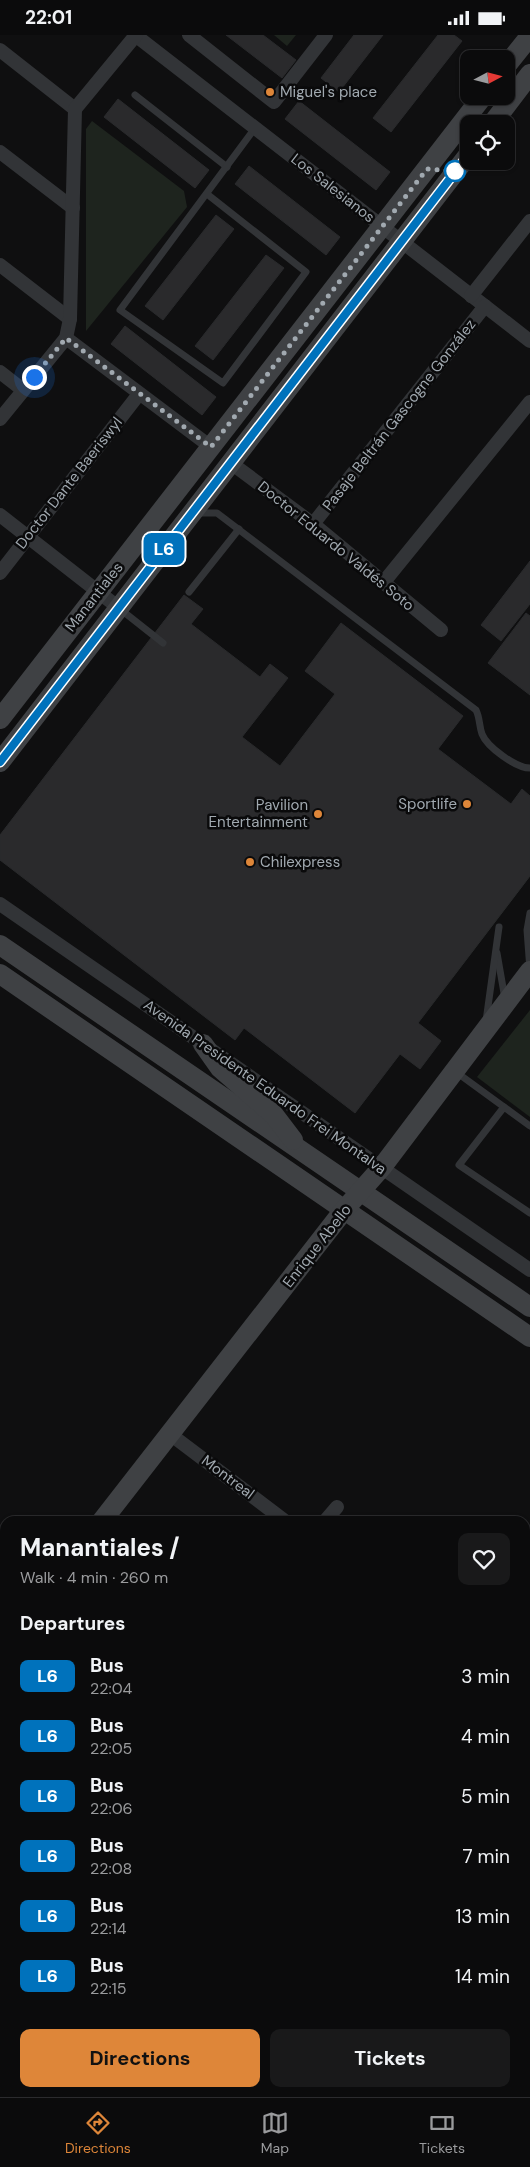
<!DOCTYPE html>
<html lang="en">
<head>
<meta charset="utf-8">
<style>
	body { margin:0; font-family:"DM Sans",sans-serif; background:#19191a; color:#f1f3f6; height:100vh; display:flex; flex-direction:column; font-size:19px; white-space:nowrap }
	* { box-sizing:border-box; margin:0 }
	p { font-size:16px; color:#9a9b9d }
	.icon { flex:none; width:28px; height:28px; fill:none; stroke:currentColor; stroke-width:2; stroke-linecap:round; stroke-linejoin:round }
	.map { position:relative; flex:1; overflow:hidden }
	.panel { position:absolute; left:0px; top:1481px; width:530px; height:581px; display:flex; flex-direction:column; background:#0b0b0c; border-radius:15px 15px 0 0; box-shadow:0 1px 4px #0004,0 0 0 1px #2b2b2d }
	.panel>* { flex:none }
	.badge { padding:0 10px; border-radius:8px; font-size:18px; line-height:32px }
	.needle { width:32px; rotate:83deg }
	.buttons { position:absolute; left:460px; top:15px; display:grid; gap:10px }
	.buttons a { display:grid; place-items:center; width:55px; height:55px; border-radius:10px; background:#0b0b0c; box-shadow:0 1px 4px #0004,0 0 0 1px #2b2b2d; font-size:25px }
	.you { position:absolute; width:25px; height:25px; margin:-12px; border:4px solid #fff; border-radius:50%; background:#1a73e8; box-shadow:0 0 0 8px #1a73e833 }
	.map>.badge { position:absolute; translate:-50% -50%; box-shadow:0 0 0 2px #fff }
	h2 { padding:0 20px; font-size:19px; line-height:45px }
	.round { display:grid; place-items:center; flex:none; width:52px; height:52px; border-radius:10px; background:#19191a }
	.overview { display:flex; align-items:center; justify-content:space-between; height:85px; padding:0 20px }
	h1 { font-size:24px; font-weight:700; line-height:38px }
	.cta { display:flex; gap:10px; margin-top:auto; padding:10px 20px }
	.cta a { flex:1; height:58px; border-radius:10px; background:#de8639; color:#111; font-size:20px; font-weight:700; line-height:58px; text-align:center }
	.cta a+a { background:#19191a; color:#f1f3f6 }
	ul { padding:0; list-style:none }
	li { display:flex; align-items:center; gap:15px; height:60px; padding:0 20px }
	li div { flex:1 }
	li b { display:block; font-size:19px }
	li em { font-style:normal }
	li .badge { min-width:55px; font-weight:700; text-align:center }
	.status { display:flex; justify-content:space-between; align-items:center; height:35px; padding:0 25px; background:#0b0b0c; direction:ltr }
	.status svg { height:14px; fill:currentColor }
	.tabs { display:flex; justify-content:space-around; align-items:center; height:70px; border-top:1px solid #2b2b2d; background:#0b0b0c; font-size:14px; color:#9a9b9d }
	.tabs a { display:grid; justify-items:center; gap:2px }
	.tabs .current { color:#de8639 }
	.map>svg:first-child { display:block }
</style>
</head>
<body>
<div class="status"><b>22:01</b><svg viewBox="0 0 49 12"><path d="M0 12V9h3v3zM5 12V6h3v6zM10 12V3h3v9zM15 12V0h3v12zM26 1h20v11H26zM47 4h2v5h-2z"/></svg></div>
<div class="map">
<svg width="530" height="2062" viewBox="0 0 530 2062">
	<rect width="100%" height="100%" fill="#0f0f10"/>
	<g fill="#1e241e">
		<path d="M274 0H296L287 11Z"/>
		<path d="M92 86 184 156 187 172 86 296V94Z"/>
		<path d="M530 975V1082L477 1042Z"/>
	</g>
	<g fill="#2a2a2c" stroke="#292a2c">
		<path d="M226 0H263L296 25 282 43Z"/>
		<path d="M354 0H383L339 57 321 43Z"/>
		<path d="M438 0H454L462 6 391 97 373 83Z"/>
		<path d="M118 64 209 135 195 153 104 82Z"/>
		<path d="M299 66 390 137 376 155 285 84Z"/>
		<path d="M249 131 340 202 326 220 235 149Z"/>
		<path d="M216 180 234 194 163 285 145 271Z"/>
		<path d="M266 220 284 233 213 325 195 311Z"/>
		<path d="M125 291 216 362 202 380 111 309Z"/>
		<path d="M530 526V569L501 606 481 590Z"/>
		<path d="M184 560 203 574 191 589 260 642 270 629 288 643 242 702 280 731 335 659 305 636 341 588 463 681 438 714 511 769 522 754 530 761V841L418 988 441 1006 420 1034 400 1019 355 1078 244 993 235 1005 0 825V800Z"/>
		<path d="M526 578 530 581V660L488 628Z"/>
	</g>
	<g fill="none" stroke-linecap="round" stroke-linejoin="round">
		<g stroke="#323437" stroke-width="7">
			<path d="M135 60 227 132"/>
			<path d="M207 159 306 237 223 348 120 275 255 93"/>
			<path d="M197 478H217L476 675C480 683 479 691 482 699 487 712 516 733 530 733"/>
			<path d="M189 557 239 494"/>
			<path d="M120 574 163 608"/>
			<path d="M497 918 505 964"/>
			<path d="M530 935 527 895 530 878"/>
			<path d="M486 986 499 892"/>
			<path d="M456 1037 504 1072"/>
			<path d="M530 1091 504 1072 459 1130 530 1178"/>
		</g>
		<g stroke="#323437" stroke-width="14">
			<path d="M135 0 530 306"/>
			<path d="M189 0 274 67 326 0"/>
			<path d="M0 15 75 74"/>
			<path d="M0 117 73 173"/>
			<path d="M0 230 70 284"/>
			<path d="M471 261 530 186"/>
			<path d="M66 303 211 412"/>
			<path d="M0 337 23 355"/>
			<path d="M0 384 66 303 70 284 75 74 136 0"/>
			<path d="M231 428 313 489 441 595"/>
			<path d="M0 480 119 573"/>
			<path d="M313 489 485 271"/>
			<path d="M0 538 139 359"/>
			<path d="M383 548 530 367"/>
			<path d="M0 869 530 1235"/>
			<path d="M170 1399 285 1486"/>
			<path d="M325 1486 337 1472"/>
			<path d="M525 1657 530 1651"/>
			<path d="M525 1692 530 1686"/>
			<path d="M525 1840 530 1834"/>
			<path d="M462 2058 468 2062"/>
			<path d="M510 2058 516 2062"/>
			<path d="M350 2062 354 2058"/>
		</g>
		<g stroke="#3f4144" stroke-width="20">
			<path d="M506 31 530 1"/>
			<path d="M492 89 530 39"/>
			<path d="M0 684 483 61"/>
			<path d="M0 727 469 119"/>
			<path d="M0 910 530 1272"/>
			<path d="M0 939 530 1302"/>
			<path d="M203 1009 220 1033 274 1080 293 1105"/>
			<path d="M102 1486 344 1175 382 1132 530 936"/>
			<path d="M0 1617 5 1611"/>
		</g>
	</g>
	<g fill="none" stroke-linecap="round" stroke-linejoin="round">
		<g stroke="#fff" stroke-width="11">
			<path id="line" d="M0 727 469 119"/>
		</g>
		<use href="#line" stroke="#0072bc" stroke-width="8"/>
		<path stroke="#a1a9b0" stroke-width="5" stroke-dasharray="0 9" d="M34 342 66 303 211 412 427 134 455 136"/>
	</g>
	<g fill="#de8639" stroke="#0a0a0b" stroke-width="2">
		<circle cx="270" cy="57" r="5"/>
		<circle cx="467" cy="769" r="5"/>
		<circle cx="318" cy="779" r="5"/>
		<circle cx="250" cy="827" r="5"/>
	</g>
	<circle fill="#fff" stroke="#0072bc" stroke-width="2.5" cx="455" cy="136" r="10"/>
	<g text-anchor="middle" stroke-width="5" stroke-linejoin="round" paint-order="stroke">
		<g font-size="15" fill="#a1a9b0" stroke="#0a0a0b" text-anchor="start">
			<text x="280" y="62">Miguel's place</text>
			<text x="457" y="774" text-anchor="end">Sportlife</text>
			<text x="308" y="775" text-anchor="end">Pavilion<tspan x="308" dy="17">Entertainment</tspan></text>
			<text x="260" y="832">Chilexpress</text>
		</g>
		<g font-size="15" fill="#a1a9b0" stroke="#0a0a0b">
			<text transform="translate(333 153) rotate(38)" y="5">Los Salesianos</text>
			<text transform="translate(399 380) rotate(-52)" y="5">Pasaje Beltrán Gascogne González</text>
			<text transform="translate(69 448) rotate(-52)" y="5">Doctor Dante Baeriswyl</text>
			<text transform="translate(336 511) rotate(39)" y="5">Doctor Eduardo Valdés Soto</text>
			<text transform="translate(94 562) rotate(-52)" y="5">Manantiales</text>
			<text transform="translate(265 1052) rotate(35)" y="5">Avenida Presidente Eduardo Frei Montalva</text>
			<text transform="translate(317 1211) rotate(-52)" y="5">Enrique Abello</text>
			<text transform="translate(228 1442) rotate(37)" y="5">Montreal</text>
		</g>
	</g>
</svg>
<div class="buttons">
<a><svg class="needle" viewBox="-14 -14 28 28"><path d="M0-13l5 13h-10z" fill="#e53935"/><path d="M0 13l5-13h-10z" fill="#9a9b9d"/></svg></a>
<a><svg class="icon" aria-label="locate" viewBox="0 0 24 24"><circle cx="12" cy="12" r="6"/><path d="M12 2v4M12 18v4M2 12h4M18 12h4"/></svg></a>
</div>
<div class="you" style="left:34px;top:342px"></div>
<b class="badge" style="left:164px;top:514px;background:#0072bc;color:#fff">L6</b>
<section class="panel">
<div class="overview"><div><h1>Manantiales /</h1><p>Walk · 4 min · 260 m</p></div><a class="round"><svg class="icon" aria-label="heart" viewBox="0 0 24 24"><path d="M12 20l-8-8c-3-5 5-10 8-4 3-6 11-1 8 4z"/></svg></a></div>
<h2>Departures</h2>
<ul>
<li><span class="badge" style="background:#0072bc;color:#fff">L6</span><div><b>Bus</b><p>22:04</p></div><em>3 min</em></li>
<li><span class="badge" style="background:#0072bc;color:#fff">L6</span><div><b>Bus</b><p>22:05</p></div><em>4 min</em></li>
<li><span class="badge" style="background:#0072bc;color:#fff">L6</span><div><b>Bus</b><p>22:06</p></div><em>5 min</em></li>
<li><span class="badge" style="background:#0072bc;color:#fff">L6</span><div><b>Bus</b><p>22:08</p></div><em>7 min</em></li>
<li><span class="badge" style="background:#0072bc;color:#fff">L6</span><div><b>Bus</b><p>22:14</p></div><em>13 min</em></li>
<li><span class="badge" style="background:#0072bc;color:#fff">L6</span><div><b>Bus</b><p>22:15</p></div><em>14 min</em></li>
</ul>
<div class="cta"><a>Directions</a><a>Tickets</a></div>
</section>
</div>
<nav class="tabs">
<a class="current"><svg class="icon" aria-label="directions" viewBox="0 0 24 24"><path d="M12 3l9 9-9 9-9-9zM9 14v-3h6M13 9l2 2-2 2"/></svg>Directions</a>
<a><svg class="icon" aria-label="map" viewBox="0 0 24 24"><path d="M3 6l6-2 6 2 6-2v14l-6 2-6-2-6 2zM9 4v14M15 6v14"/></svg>Map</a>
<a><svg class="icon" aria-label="tickets" viewBox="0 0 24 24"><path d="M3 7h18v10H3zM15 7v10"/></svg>Tickets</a>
</nav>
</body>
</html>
